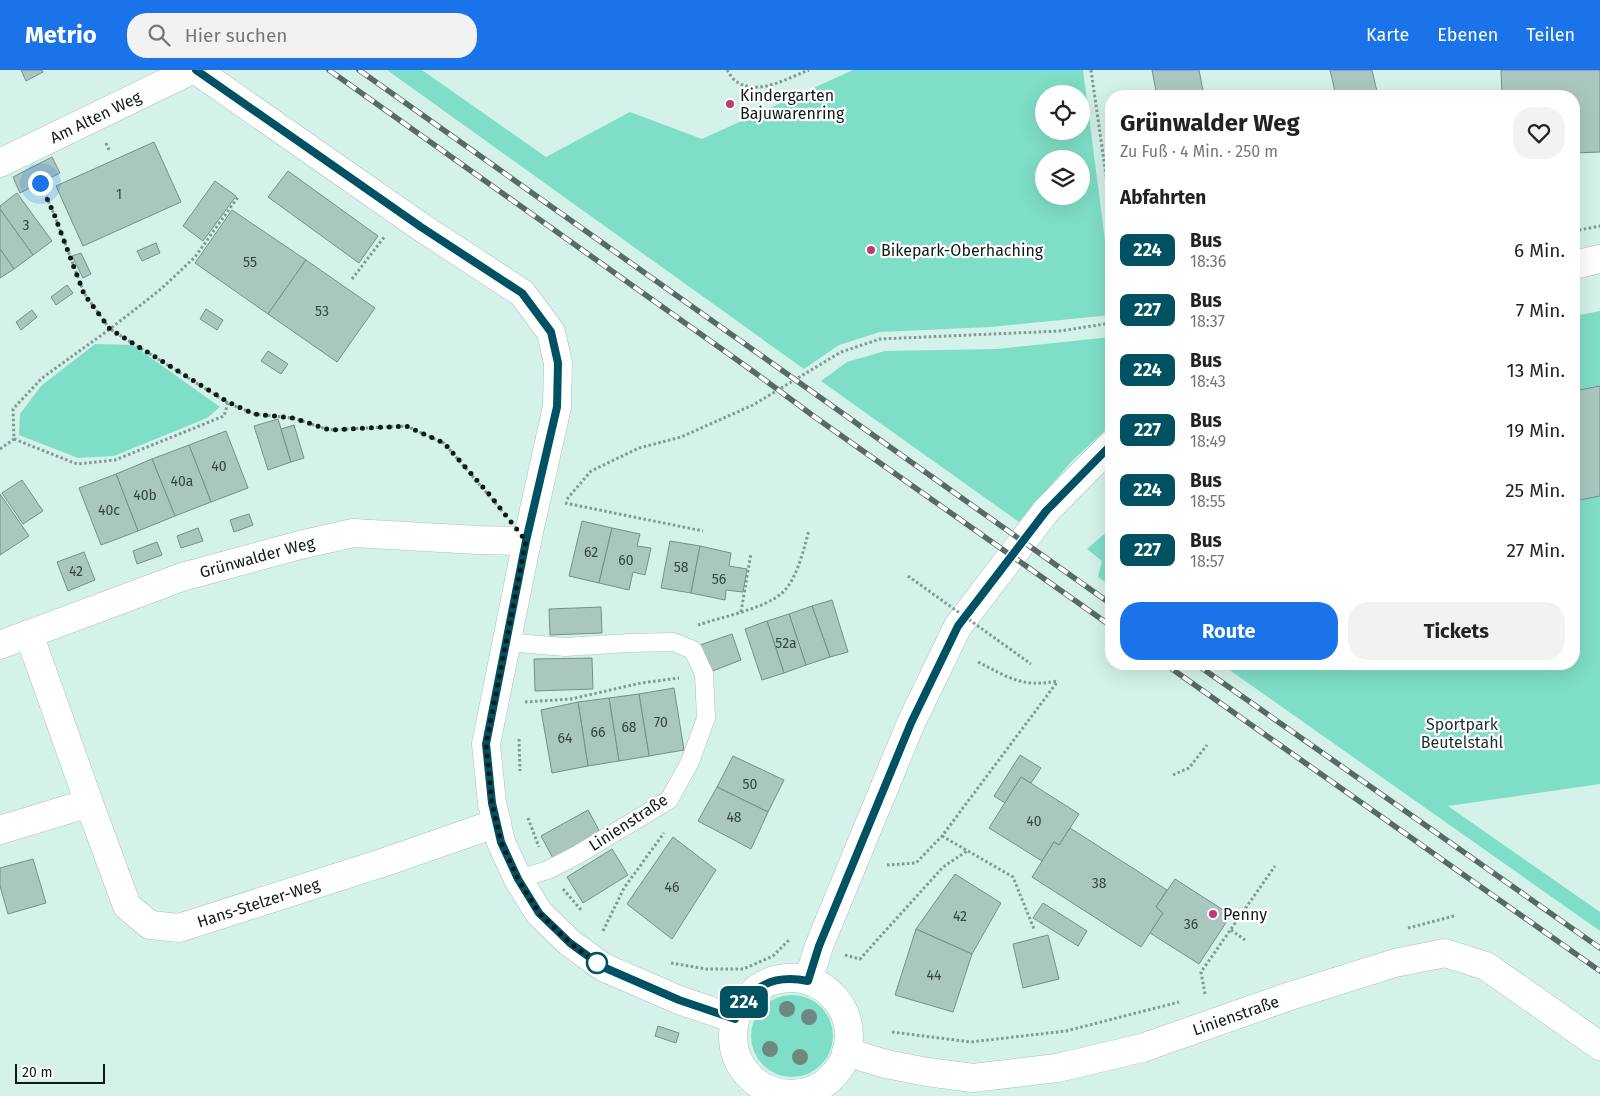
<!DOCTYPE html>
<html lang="de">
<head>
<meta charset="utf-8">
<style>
	body { margin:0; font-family:"Fira Sans",sans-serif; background:#f2f2f2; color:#222; height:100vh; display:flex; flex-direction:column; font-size:19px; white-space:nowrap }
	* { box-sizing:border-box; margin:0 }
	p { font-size:16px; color:#767676 }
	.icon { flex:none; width:28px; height:28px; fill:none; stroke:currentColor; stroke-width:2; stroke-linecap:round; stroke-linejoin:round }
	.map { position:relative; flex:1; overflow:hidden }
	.panel { position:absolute; left:1105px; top:20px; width:475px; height:580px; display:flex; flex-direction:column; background:#fff; border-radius:20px; box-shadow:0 5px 20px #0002 }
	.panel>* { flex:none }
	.badge { padding:0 10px; border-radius:8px; font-size:18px; line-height:32px }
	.tools { position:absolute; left:1035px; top:15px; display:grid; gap:10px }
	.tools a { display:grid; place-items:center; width:55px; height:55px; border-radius:50%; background:#fff; box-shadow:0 5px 20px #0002; font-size:25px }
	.scale { position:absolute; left:15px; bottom:12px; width:90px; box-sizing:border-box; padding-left:5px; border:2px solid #101b18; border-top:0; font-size:14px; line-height:18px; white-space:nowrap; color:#101b18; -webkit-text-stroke:4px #fff; paint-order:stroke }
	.you { position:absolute; width:25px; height:25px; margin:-12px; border:4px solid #fff; border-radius:50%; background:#1a73e8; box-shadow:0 0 0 8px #1a73e833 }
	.map>.badge { position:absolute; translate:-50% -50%; box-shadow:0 0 0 2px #fff }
	h2 { padding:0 15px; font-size:19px; line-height:45px }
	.round { display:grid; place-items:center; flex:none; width:52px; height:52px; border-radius:20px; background:#f2f2f2 }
	.overview { display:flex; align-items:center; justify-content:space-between; height:85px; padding:0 15px }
	h1 { font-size:24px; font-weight:700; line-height:38px }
	.primary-button { display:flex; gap:10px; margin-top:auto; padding:10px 15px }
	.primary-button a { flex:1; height:58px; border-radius:20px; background:#1a73e8; color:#fff; font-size:20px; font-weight:700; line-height:58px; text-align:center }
	.primary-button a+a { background:#f2f2f2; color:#222 }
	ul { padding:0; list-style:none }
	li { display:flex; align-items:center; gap:15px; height:60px; padding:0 15px }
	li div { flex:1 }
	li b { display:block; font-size:19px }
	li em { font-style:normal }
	li .badge { min-width:55px; font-weight:700; text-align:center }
	header { display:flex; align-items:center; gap:30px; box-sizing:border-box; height:70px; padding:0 25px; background:#1a73e8; color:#fff }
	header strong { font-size:24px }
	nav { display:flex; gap:28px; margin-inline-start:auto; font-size:18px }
	.search { width:350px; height:45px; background:#f2f2f2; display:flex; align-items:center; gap:12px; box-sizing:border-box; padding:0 18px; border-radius:20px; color:#767676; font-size:19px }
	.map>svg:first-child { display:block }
</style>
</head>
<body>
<header>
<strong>Metrio</strong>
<div class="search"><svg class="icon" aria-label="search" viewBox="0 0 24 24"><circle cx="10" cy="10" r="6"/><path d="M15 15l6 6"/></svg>Hier suchen</div>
<nav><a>Karte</a><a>Ebenen</a><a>Teilen</a></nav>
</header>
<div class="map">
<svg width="1600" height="1026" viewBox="0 0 1600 1026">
	<rect width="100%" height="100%" fill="#d4f2ea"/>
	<g fill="#7fdec7" fill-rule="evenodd">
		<path d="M387 0H422L546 87 630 42 702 69 853 0H1083L1111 217V245L991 257 880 262 839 275 804 299ZM1044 24H1081V61H1044ZM1044 89H1081V126H1044Z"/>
		<path d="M1600 241V714L1448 736 1600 842V861L1221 594H1574V246Z"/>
		<path d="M1111 267V355L1072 391 1019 452 821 311 847 292 885 281 997 279Z"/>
		<path d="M95 274 133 275 220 337 207 348 114 386 78 388 19 365 20 344 41 316Z"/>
		<path d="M1111 458V516L1098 507 1102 491 1087 479Z"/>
		<circle cx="792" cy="966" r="41"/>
	</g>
	<g fill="#aac7bf" stroke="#759089">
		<path d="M21 0H42L43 2 26 11Z"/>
		<path d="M1152 0H1199L1204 26H1157Z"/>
		<path d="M1330 0H1372L1378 26H1336Z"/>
		<path d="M1501 0H1600V82L1574 83V26H1533V24L1502 26Z"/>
		<path d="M154 72 181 132 83 176 56 116Z"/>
		<path d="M52 87 60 103 20 123 13 107Z"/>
		<path d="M288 101 378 166 359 193 268 127Z"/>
		<path d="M215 111 236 126 203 171 183 156Z"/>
		<path d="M17 123 52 171 33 185 0 139V136Z"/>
		<path d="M0 139 33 185 14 199 0 179Z"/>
		<path d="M232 140 306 190 268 244 195 193Z"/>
		<path d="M156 173 160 183 142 191 137 181Z"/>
		<path d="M0 179 14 199 0 208Z"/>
		<path d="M81 183 91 204 83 208 72 186Z"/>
		<path d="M306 190 375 238 337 292 268 244Z"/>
		<path d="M67 215 73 223 56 235 51 227Z"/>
		<path d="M206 239 223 250 217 260 200 249Z"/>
		<path d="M32 240 37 247 21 260 16 252Z"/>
		<path d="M268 281 288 294 281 304 261 291Z"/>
		<path d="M1600 316V426L1574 431V321Z"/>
		<path d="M278 349 291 392 268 400 254 356Z"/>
		<path d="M294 355 304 388 291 392 281 359Z"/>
		<path d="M226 361 248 418 211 432 189 375Z"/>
		<path d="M189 375 211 432 175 446 152 389Z"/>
		<path d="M152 389 175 446 138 461 116 404Z"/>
		<path d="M116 404 138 461 101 475 79 418Z"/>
		<path d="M22 410 43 441 23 454 2 423Z"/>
		<path d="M0 424 29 466 0 485Z"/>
		<path d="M249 444 253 455 234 462 230 450Z"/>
		<path d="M582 451 612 458 599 513 569 506Z"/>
		<path d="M198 458 203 471 181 478 177 466Z"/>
		<path d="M612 458 640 464 637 476 651 478 645 505 633 502 629 520 599 513Z"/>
		<path d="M670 471 700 476 691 523 661 518Z"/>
		<path d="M157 472 162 485 137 494 133 481Z"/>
		<path d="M700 476 731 483 729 496 747 499 743 522 726 520 725 530 691 523Z"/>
		<path d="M84 482 95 510 68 521 57 492Z"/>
		<path d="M832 530 848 582 830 587 812 536Z"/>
		<path d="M812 536 830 587 806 595 789 544Z"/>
		<path d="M601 537 602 563 550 565 549 539Z"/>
		<path d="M789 544 806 595 784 603 767 551Z"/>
		<path d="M767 551 784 603 762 610 745 559Z"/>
		<path d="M732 564 741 590 710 602 700 575Z"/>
		<path d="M592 588 593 619 535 621 534 589Z"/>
		<path d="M674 618 684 680 649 686 639 624Z"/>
		<path d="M639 624 649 686 619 691 609 628Z"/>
		<path d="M609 628 619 691 588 696 578 632Z"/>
		<path d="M578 632 588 696 552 703 541 640Z"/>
		<path d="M1020 685 1041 698 1031 713 1021 707 1005 733 994 726Z"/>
		<path d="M733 686 784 710 768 742 717 717Z"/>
		<path d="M1021 707 1079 744 1059 775 1054 772 1042 791 989 758Z"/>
		<path d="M717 717 768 742 751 779 698 751Z"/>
		<path d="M588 740 601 764 554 790 541 766Z"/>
		<path d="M1070 758 1167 820 1156 837 1163 843 1141 877 1032 807 1054 772 1059 775Z"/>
		<path d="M673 767 716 800 672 869 627 834Z"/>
		<path d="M612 779 628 805 583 833 567 807Z"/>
		<path d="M33 789 46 833 8 844 0 816V798Z"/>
		<path d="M955 804 1001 833 972 884 916 859Z"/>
		<path d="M1175 809 1231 845 1199 894 1150 863 1163 843 1156 837Z"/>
		<path d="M1043 833 1087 861 1078 876 1033 848Z"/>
		<path d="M916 859 972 884 953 942 895 925Z"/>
		<path d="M1048 865 1059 909 1023 918 1013 874Z"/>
		<path d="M658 956 679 963 676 973 655 966Z"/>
	</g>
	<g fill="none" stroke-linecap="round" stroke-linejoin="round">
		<g stroke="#a6c3bb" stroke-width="19">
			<path id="service" d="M506 572 565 577 629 573 673 572 693 580 704 604 706 648 690 692 669 730 577 785 548 800 518 809"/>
		</g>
		<g stroke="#a6c3bb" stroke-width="29">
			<g id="minor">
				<path d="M196 0 421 157 522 223 551 262 558 293 557 337 527 471 486 674 492 733 501 772 518 809 539 843 570 873 603 897 679 930 735 949"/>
				<path id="s1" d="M0 93 192 0"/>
				<path d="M1574 195 1600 189"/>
				<path d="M29 564 89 733"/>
				<path id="s2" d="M0 575 182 507 300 475 353 463 477 470 527 471"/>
				<path id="s3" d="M0 760 89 733 127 836 150 855 179 858 385 792 497 753"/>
				<circle cx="791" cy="966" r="58"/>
				<path d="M808 911 819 876 911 653 958 556 1046 441 1111 375"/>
				<path id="s4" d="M846 982 886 994 927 1002 973 1008 1057 998 1142 978 1290 926 1395 893 1445 883 1486 896 1600 976"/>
			</g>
		</g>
		<g stroke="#829993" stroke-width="3" stroke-dasharray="2.5 2.5" stroke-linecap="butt">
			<path d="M727 0C730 4 733 10 737 12 759 26 787 8 809 0"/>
			<path d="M1091 0 1111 140"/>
			<path d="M106 73 110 82"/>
			<path d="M40 113 54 144 84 223 110 259 161 219 195 187 238 127"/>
			<path d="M1574 161 1600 156"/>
			<path d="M352 209 385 166"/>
			<path d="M14 369 77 394 115 390 224 346 228 333"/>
			<path d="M0 379 14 369 13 339 42 308 110 259 228 333 254 344 293 348 329 360 406 356 444 373 502 441"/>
			<path d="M567 429 591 401 639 378 681 367 753 335 841 282 880 269 1060 261 1111 253"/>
			<path d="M565 433 703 461"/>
			<path d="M741 542 751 483"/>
			<path d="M698 555C721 547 764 539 782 523 797 510 804 478 809 460"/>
			<path d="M978 592C1008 607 1022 618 1057 611"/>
			<path d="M525 632 571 629 641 613 679 608"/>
			<path d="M519 669 520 701"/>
			<path d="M1173 705 1189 698 1207 675"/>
			<path d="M528 748 539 777"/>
			<path d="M942 766 1013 807 1034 859"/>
			<path d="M887 795 916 793 942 766 1058 611"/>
			<path d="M563 819 582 841"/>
			<path d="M1408 858 1454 846"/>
			<path d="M1231 860 1245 870"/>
			<path d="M603 861 624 818 664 763"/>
			<path d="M845 885 860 889 943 797 967 781"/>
			<path d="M671 893 706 899H743L773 886 790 869"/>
			<path d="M1205 924 1201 902 1275 796"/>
			<path d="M892 962 971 972 1066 961 1179 932"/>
		</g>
		<use href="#service" stroke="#fff" stroke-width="18"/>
		<use href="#minor" stroke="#fff" stroke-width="28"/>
		<g stroke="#586a65" stroke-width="5.5">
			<g id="rail">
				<path d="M329 0 754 302 812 345 1111 556"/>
				<path d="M359 0 1111 534"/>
				<path d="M1165 594 1600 901"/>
				<path d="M1196 594 1600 878"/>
			</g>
		</g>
		<use href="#rail" stroke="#fff" stroke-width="4" stroke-dasharray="11" stroke-linecap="butt"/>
		<path stroke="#829993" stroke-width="3" stroke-dasharray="2.5 2.5" stroke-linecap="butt" d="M908 506 1031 594"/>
	</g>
	<g fill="#6d8881">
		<circle cx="787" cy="939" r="8"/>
		<circle cx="809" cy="947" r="8"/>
		<circle cx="770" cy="979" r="8"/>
		<circle cx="800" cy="987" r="8"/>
	</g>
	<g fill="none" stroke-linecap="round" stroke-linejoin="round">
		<g stroke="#fff" stroke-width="11">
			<path id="line" d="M196 0 421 157 522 223 551 262 558 293 557 337 526 471 486 674 492 733 501 772 518 809 539 843 570 873 603 897 679 930 735 949C750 916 773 904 808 911L819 876 911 653 958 556 1046 441 1111 375"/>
		</g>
		<use href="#line" stroke="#005262" stroke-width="8"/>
		<path stroke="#101b18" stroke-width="5" stroke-dasharray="0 9" d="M40 113 54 144 84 224 110 259 228 332 254 344 293 348 330 360 406 356 444 373 489 424 526 471 486 674 492 733 501 772 518 809 539 843 570 873 597 893"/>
	</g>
	<g fill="#c03877" stroke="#fff" stroke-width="2">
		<circle cx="730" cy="34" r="5"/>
		<circle cx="871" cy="180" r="5"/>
		<circle cx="1213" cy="844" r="5"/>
	</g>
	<circle fill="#fff" stroke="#005262" stroke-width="2.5" cx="597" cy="893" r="10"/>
	<g text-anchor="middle" stroke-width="4.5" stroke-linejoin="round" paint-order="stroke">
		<g font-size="14" fill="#364642">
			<text x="119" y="129">1</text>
			<text x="26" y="160">3</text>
			<text x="250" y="197">55</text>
			<text x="322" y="246">53</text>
			<text x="219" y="401">40</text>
			<text x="182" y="416">40a</text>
			<text x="145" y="430">40b</text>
			<text x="109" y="445">40c</text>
			<text x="591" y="487">62</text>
			<text x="626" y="495">60</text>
			<text x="681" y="502">58</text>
			<text x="76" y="506">42</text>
			<text x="719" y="514">56</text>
			<text x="786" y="578">52a</text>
			<text x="661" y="657">70</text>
			<text x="629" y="662">68</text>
			<text x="598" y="667">66</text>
			<text x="565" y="673">64</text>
			<text x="750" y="719">50</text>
			<text x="734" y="752">48</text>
			<text x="1034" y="756">40</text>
			<text x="1099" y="818">38</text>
			<text x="672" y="822">46</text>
			<text x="960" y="851">42</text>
			<text x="1191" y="859">36</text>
			<text x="934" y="910">44</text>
		</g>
		<g font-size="16" fill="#101b18" stroke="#fff" text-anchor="start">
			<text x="740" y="31">Kindergarten<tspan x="740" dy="18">Bajuwarenring</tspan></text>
			<text x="881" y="186">Bikepark-Oberhaching</text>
			<text x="1223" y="850">Penny</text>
		</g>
		<g font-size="16" fill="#101b18" stroke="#fff">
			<text dy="6" stroke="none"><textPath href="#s1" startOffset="106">Am Alten Weg</textPath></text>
			<text dy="6" stroke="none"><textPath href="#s2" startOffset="272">Grünwalder Weg</textPath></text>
			<text transform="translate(628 752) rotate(-33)" y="6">Linienstraße</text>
			<text dy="6" stroke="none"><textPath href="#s3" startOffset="345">Hans-Stelzer-Weg</textPath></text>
			<text dy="6" stroke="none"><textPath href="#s4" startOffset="401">Linienstraße</textPath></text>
		</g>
		<g font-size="16" fill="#19312b" stroke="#fff">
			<text x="1462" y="660">Sportpark<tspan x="1462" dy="18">Beutelstahl</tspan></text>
		</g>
	</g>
</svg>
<div class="tools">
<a><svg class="icon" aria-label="locate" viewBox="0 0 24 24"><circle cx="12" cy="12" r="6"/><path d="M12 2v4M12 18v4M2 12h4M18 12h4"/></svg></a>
<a><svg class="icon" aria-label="layers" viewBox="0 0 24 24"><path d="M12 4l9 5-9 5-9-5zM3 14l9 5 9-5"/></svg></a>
</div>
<div class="scale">20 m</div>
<div class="you" style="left:40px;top:113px"></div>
<b class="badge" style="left:744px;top:932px;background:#005262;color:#fff">224</b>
<section class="panel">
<div class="overview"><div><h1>Grünwalder Weg</h1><p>Zu Fuß · 4 Min. · 250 m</p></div><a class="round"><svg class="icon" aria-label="heart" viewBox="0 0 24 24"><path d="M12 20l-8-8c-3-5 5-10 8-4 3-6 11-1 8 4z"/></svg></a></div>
<h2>Abfahrten</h2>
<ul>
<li><span class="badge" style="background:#005262;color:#fff">224</span><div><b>Bus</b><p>18:36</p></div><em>6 Min.</em></li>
<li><span class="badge" style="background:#005262;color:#fff">227</span><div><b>Bus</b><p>18:37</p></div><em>7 Min.</em></li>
<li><span class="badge" style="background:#005262;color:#fff">224</span><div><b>Bus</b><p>18:43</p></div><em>13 Min.</em></li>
<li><span class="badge" style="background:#005262;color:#fff">227</span><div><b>Bus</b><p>18:49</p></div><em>19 Min.</em></li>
<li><span class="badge" style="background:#005262;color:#fff">224</span><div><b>Bus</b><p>18:55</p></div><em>25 Min.</em></li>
<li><span class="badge" style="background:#005262;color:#fff">227</span><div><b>Bus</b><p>18:57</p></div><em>27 Min.</em></li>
</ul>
<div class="primary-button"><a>Route</a><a>Tickets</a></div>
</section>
</div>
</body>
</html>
